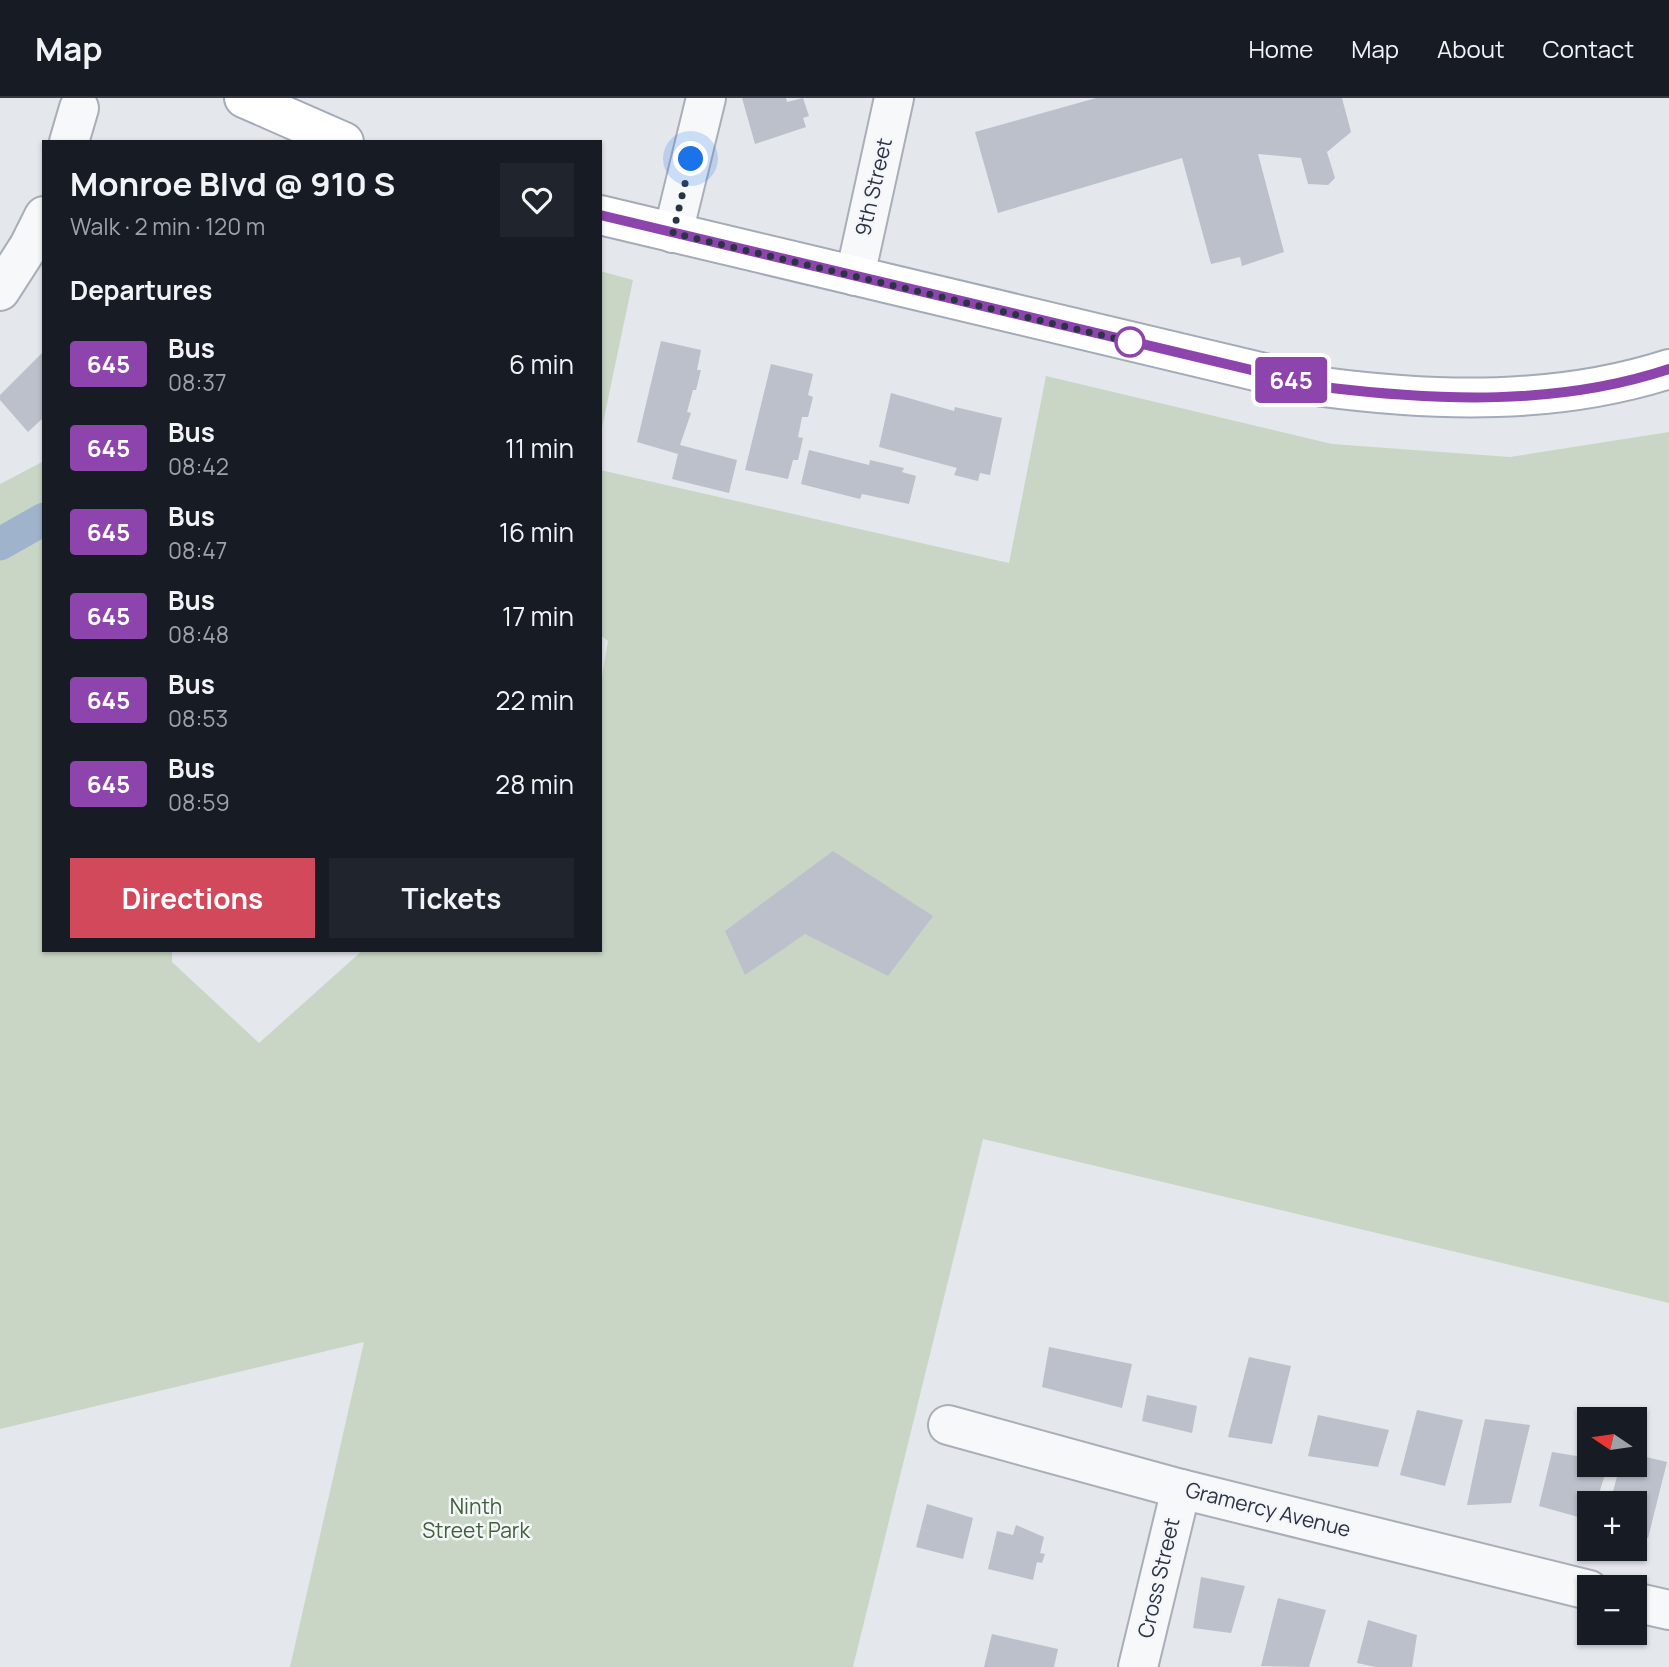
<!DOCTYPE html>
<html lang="en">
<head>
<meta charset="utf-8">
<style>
	body { margin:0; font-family:Manrope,sans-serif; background:#20242c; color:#f1f3f6; height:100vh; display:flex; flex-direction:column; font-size:26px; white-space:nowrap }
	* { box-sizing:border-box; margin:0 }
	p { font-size:23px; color:#9ea1a6 }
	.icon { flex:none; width:38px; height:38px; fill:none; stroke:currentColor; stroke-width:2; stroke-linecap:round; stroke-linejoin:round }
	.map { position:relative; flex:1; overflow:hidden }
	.panel { position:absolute; left:42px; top:42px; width:560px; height:812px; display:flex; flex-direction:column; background:#171b24; border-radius:0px; box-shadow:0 2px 5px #0004 }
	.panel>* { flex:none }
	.badge { padding:0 14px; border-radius:5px; font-size:24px; line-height:46px }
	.needle { width:46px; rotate:283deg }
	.buttons { position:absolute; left:1577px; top:1309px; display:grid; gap:14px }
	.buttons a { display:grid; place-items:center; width:70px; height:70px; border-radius:0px; background:#171b24; box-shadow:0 2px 5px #0004; font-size:35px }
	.you { position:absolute; width:35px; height:35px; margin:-18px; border:5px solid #fff; border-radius:50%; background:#1a73e8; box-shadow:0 0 0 10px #1a73e833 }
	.map>.badge { position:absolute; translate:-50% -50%; box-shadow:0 0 0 4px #fff }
	h2 { padding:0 28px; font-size:26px; line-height:63px }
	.round { display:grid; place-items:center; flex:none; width:74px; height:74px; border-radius:0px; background:#20242c }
	.headline { display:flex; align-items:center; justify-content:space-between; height:119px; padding:0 28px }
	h1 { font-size:33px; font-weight:700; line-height:52px }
	.primary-button { display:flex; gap:14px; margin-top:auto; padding:14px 28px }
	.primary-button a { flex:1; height:80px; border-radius:0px; background:#d1495b; color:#fff; font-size:28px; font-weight:700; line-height:80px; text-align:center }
	.primary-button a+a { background:#20242c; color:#f1f3f6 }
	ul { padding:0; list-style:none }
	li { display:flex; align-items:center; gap:21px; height:84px; padding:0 28px }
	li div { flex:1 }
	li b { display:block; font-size:26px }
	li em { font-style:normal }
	li .badge { min-width:77px; font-weight:700; text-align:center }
	header { display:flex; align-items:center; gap:42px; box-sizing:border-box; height:98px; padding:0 35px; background:#171b24; border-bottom:2px solid #363941 }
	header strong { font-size:33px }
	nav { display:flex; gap:38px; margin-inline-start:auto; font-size:24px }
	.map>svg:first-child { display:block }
</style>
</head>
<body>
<header>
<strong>Map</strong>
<nav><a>Home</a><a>Map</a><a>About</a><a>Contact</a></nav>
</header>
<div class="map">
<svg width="1669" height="1569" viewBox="0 0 1669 1569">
	<rect width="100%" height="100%" fill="#e4e7ec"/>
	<g fill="#c9d6c5">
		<path d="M600 173 633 182 600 339Z"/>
		<path d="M1046 278 1332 346 1510 359 1669 334V1205L983 1041 853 1569H290L364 1244 0 1331V386L44 363V852H172V864L259 945 363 852H600V590L608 543 600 537V372L1009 465Z"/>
	</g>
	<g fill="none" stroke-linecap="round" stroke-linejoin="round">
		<path stroke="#9fb4cc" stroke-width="33" d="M0 446 44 421"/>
	</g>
	<g fill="#bbc0ca">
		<path d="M742 0H786L787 4 803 0 809 18 803 20 806 29 755 46Z"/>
		<path d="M1096 0H1342L1351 34 1327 54 1335 80 1328 87 1308 86 1301 60 1258 56 1284 154 1242 168 1240 159 1211 166 1182 60 998 115 975 34Z"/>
		<path d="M661 243 701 252 697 272H701L696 292H693L687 314 691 315 680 347 737 362 729 395 672 381 678 356 637 344Z"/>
		<path d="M44 253V319L28 334 0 302V297Z"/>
		<path d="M771 266 813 276 808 297 813 299 808 319H802L798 339 803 340 798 362H793L788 381 745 372Z"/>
		<path d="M891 295 954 313 955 309 1002 320 990 377 980 375 978 383 954 377 957 370 879 349Z"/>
		<path d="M809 352 869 367 870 362 904 370 902 374 916 378 909 406 862 396 860 401 801 386Z"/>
		<path d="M833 753 933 818 888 878 805 836 745 877 725 833Z"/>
		<path d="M1049 1249 1132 1266 1122 1310 1042 1289Z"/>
		<path d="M1249 1259 1291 1268 1272 1346 1228 1339Z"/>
		<path d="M1147 1297 1197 1308 1192 1335 1142 1323Z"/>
		<path d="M1417 1312 1463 1322 1445 1388 1400 1377Z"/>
		<path d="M1318 1317 1389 1332 1378 1369 1308 1358Z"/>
		<path d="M1485 1321 1530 1327 1511 1405 1467 1407Z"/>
		<path d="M1552 1354 1589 1360V1367H1608L1596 1405H1589V1422L1539 1408Z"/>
		<path d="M1634 1356 1667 1364 1648 1440 1634 1436V1405H1610L1620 1367H1634Z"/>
		<path d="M927 1406 973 1420 963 1461 916 1449Z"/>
		<path d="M1016 1427 1044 1439 1040 1455 1045 1456 1042 1465 1037 1464 1033 1482 988 1471 997 1433 1013 1437Z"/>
		<path d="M1201 1479 1245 1488 1231 1535 1193 1530Z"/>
		<path d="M1278 1500 1326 1512 1309 1569 1261 1568Z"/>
		<path d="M1368 1522 1417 1537 1412 1569H1376L1357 1565Z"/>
		<path d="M992 1536 1058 1551 1054 1569H984Z"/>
	</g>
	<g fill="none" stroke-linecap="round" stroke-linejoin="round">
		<g stroke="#a9aeb7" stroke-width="42">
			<g id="minor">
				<path d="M69 44 79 10"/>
				<path d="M673 135 706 0"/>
				<path d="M855 178 894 0"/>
				<path d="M0 193 29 148 44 118"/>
				<path d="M948 1327 1181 1391 1589 1492"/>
				<path d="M1634 1504 1669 1512"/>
				<path d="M1138 1569 1181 1391"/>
			</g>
		</g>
		<g stroke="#a3abb8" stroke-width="42">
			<g id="major">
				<path d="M244 0 344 44"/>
				<path d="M600 117 1323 289C1438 304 1557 307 1669 271"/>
			</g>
		</g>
		<use href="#minor" stroke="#f7f8fa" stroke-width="38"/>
		<use href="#major" stroke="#fff" stroke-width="38"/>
	</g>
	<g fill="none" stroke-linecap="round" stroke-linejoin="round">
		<g stroke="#fff" stroke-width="16">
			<path id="line" d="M600 117 1323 289C1438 303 1558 308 1669 271"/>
		</g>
		<use href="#line" stroke="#8e44ad" stroke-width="10"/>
		<path stroke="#2b3445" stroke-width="7" stroke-dasharray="0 12.6" d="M691 61 673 135 1139 246 1130 244"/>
	</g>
	<circle fill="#fff" stroke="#8e44ad" stroke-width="3.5" cx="1130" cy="244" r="14"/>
	<g text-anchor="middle" stroke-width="5" stroke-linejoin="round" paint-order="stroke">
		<g font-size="21" fill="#2b3445" stroke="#f4f6f9">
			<text transform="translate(874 89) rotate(-77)" y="7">9th Street</text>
			<text transform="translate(1268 1412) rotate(14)" y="7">Gramercy Avenue</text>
			<text transform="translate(1159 1480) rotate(-77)" y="7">Cross Street</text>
		</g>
		<g font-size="21" fill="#3f6138" stroke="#f4f6f9">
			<text x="476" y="1416">Ninth<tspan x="476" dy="24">Street Park</tspan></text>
		</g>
	</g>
</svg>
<div class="buttons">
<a><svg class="needle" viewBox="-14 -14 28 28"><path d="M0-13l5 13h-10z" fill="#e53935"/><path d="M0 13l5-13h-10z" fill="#9ea1a6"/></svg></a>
<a>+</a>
<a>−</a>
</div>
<div class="you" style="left:691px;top:61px"></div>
<b class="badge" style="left:1291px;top:282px;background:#8e44ad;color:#fff">645</b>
<section class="panel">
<div class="headline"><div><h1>Monroe Blvd @ 910 S</h1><p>Walk · 2 min · 120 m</p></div><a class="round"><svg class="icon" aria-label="heart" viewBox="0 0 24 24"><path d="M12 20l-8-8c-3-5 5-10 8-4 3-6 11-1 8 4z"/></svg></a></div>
<h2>Departures</h2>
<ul>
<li><span class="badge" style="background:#8e44ad;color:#fff">645</span><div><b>Bus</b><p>08:37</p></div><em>6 min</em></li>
<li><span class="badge" style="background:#8e44ad;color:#fff">645</span><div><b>Bus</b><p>08:42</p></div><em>11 min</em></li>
<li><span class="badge" style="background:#8e44ad;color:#fff">645</span><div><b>Bus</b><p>08:47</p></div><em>16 min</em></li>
<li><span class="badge" style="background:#8e44ad;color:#fff">645</span><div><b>Bus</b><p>08:48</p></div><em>17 min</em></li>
<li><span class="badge" style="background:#8e44ad;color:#fff">645</span><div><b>Bus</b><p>08:53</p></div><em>22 min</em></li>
<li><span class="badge" style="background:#8e44ad;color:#fff">645</span><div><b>Bus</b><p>08:59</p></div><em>28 min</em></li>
</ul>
<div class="primary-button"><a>Directions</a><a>Tickets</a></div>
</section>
</div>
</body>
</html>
